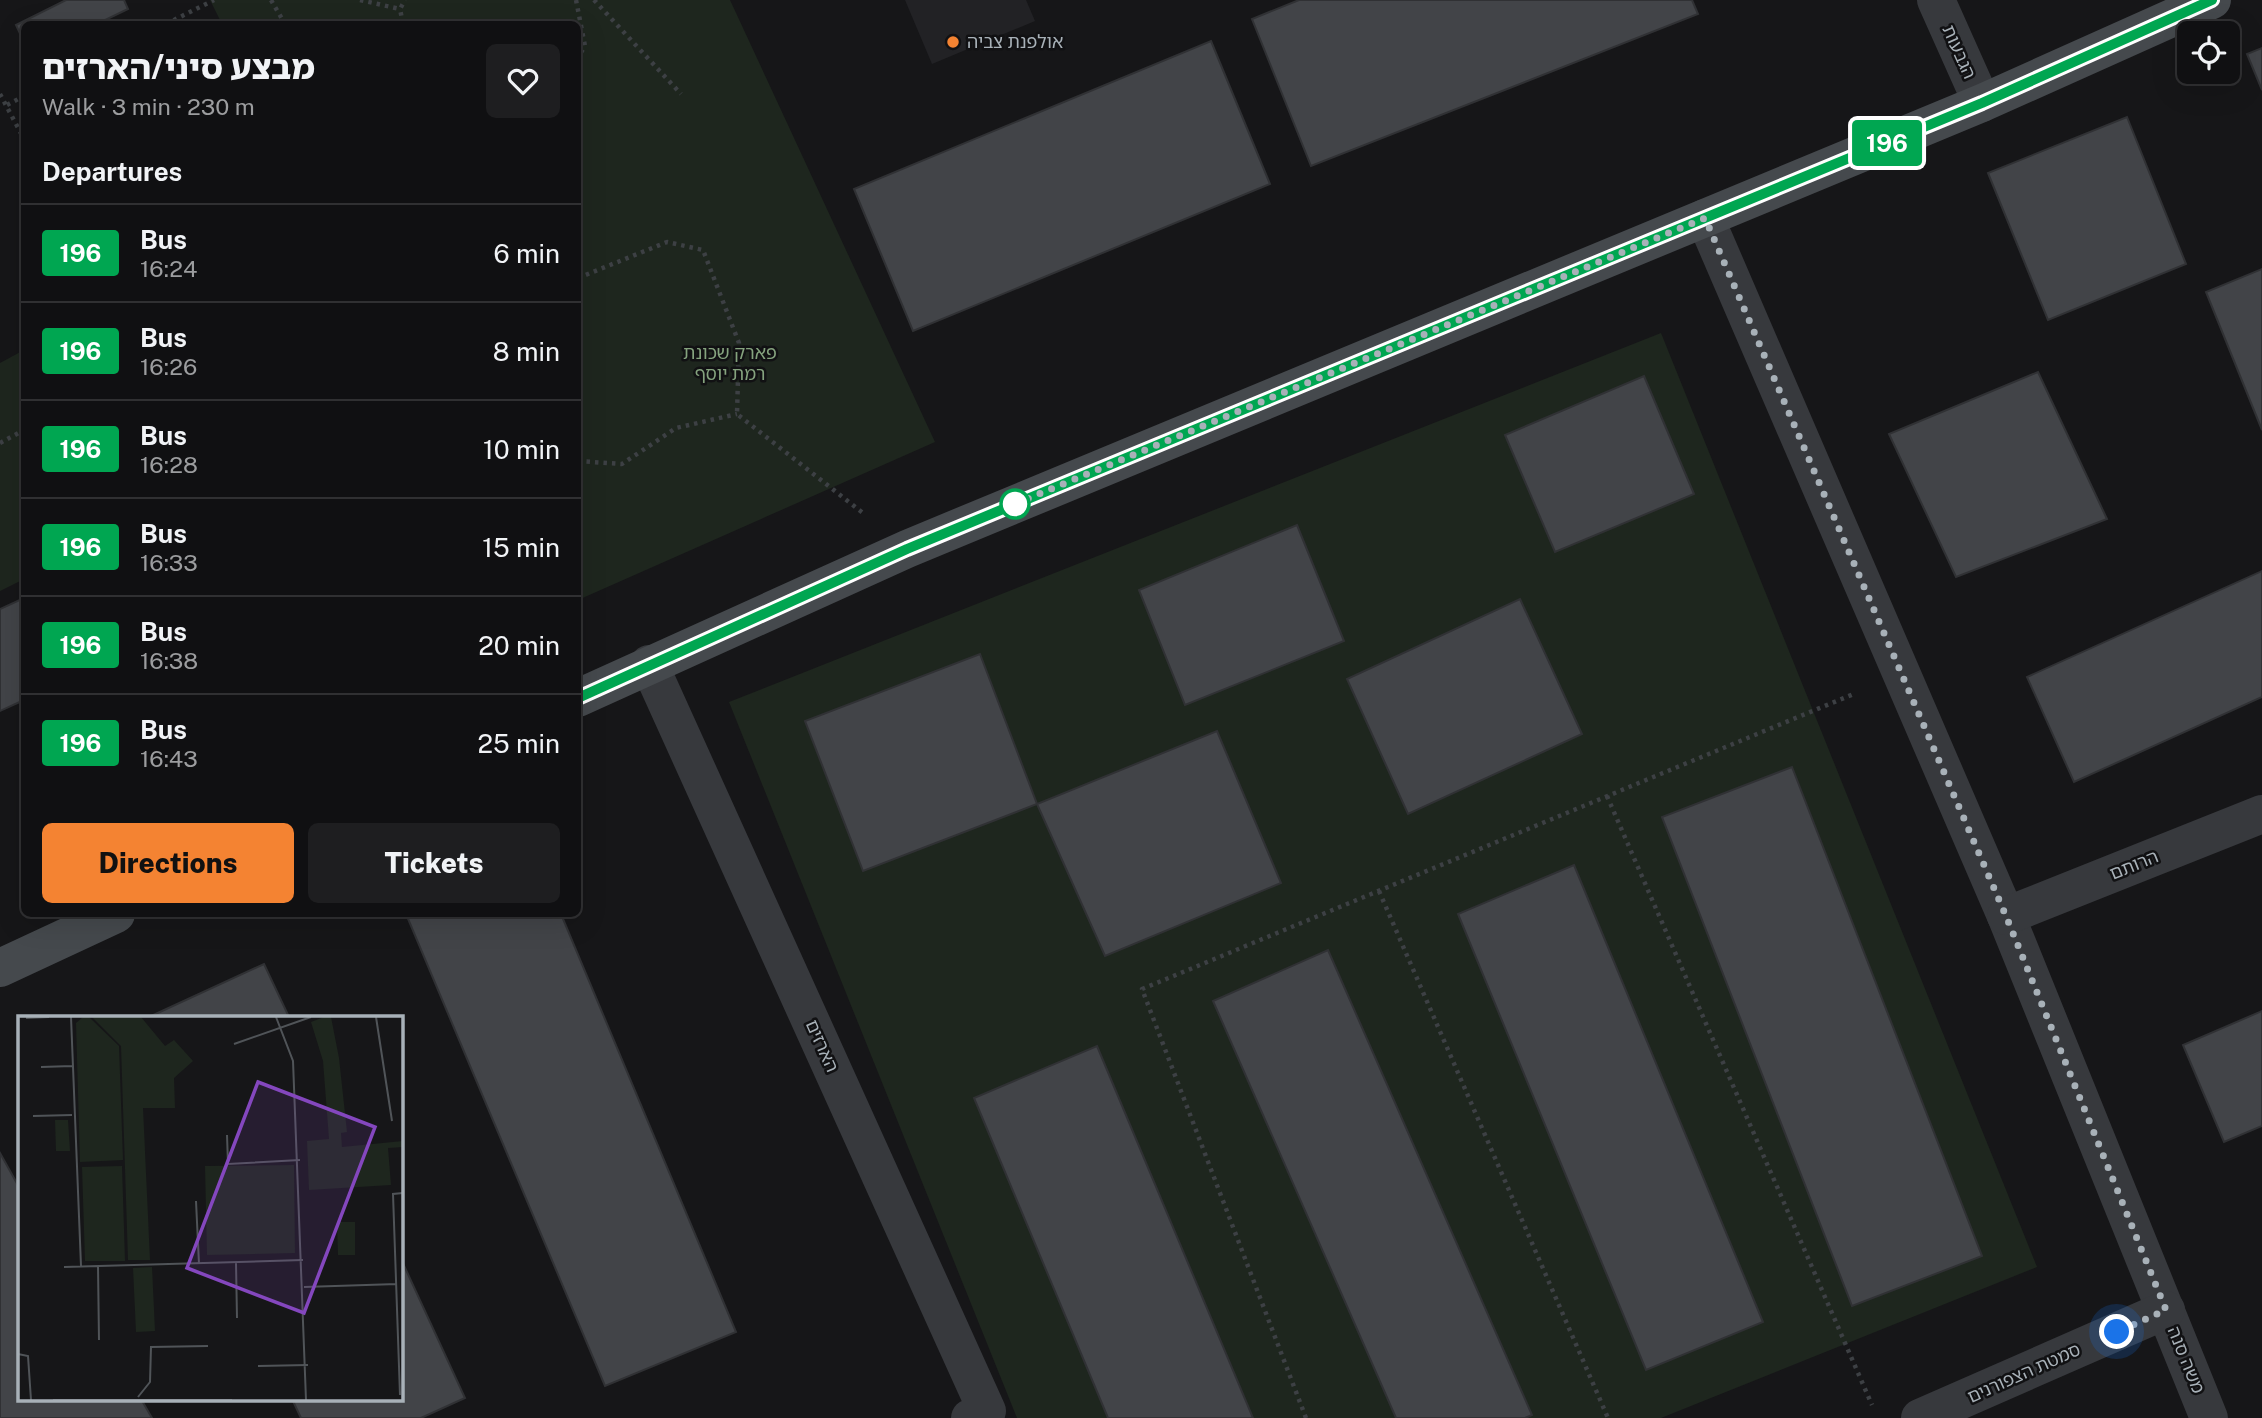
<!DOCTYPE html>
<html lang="en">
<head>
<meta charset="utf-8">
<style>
	body { margin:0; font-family:"Public Sans","Noto Sans Hebrew",sans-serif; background:#1e1e20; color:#f1f3f6; height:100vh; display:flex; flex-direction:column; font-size:26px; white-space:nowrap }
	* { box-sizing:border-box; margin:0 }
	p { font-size:23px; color:#9c9d9f }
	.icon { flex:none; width:38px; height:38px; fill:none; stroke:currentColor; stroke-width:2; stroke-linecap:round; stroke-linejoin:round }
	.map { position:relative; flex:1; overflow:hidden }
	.drawer { position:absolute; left:21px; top:21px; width:560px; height:896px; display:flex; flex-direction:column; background:#101012; border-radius:10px; box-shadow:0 7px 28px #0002,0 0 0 2px #303032 }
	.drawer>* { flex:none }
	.badge { padding:0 14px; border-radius:5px; font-size:24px; line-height:46px }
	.buttons { position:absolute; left:2177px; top:21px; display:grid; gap:14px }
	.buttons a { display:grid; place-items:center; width:63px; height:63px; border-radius:10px; background:#101012; box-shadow:0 7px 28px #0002,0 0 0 2px #303032; font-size:35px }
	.you { position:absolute; width:35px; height:35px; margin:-18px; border:5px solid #fff; border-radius:50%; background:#1a73e8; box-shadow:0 0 0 10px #1a73e833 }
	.map>.badge { position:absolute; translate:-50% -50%; box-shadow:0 0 0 4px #fff }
	h2 { padding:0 21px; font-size:26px; line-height:63px }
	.round { display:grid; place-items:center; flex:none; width:74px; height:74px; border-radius:10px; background:#1e1e20 }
	.headline { display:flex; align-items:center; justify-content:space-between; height:119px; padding:0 21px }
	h1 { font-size:33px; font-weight:800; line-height:52px }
	.action { display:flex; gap:14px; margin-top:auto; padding:14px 21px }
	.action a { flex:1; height:80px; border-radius:10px; background:#f48332; color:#111; font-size:28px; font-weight:800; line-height:80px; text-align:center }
	.action a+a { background:#1e1e20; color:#f1f3f6 }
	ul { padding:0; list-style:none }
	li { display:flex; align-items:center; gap:21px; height:98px; padding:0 21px; border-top:2px solid #303032 }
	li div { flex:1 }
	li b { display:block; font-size:26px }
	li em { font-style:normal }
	li .badge { min-width:77px; font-weight:700; text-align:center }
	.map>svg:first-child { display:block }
</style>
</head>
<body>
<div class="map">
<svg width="2262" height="1418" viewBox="0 0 2262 1418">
	<rect width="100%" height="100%" fill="#161618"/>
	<path fill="#222225" d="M905 0H1026L1035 21 932 64Z"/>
	<g fill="#1e261e">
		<path d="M210 0H730L935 442 578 600V24H222Z"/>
		<path d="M1661 333 2037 1267 1661 1418H1017L729 702Z"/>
		<path d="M24 350V579L0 591V363Z"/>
	</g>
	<g fill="#424448" stroke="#303134" stroke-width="2">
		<path d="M66 0H124L128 9 97 24H24V42L16 25Z"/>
		<path d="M1299 0H1692L1698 14 1311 166 1252 19Z"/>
		<path d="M1211 41 1270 184 913 331 854 189Z"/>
		<path d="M2262 48V90L2247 54Z"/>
		<path d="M2127 117 2186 264 2048 320 1988 173Z"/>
		<path d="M2262 269V430L2206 292Z"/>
		<path d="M2038 372 2107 519 1956 577 1889 434Z"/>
		<path d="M1644 376 1694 494 1555 552 1505 435Z"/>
		<path d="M1297 525 1344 641 1185 705 1139 590Z"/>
		<path d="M2262 571V697L2074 782 2027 677Z"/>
		<path d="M24 598V700L0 711V609Z"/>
		<path d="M1520 599 1582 734 1408 814 1347 679Z"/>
		<path d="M980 654 1037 804 863 871 805 721Z"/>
		<path d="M1217 731 1281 883 1105 956 1037 804Z"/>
		<path d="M1792 767 1982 1256 1852 1306 1662 817Z"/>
		<path d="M1574 865 1763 1322 1646 1370 1458 914Z"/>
		<path d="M406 914H561L736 1332 605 1386Z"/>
		<path d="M1328 950 1532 1415 1525 1418H1396L1213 1001Z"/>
		<path d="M264 964 289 1017H149Z"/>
		<path d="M2262 1011V1126L2224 1142 2183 1045Z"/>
		<path d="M1097 1046 1253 1418H1108L974 1098Z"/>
		<path d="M0 1153 19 1187V1399H141L152 1418H0Z"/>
		<path d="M401 1259 465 1398 421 1418H301L292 1399H401Z"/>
	</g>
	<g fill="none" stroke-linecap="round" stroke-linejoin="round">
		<g stroke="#3d4044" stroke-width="4.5" stroke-dasharray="3.5 5" stroke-linecap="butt">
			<path d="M271 0 285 24"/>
			<path d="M360 0 400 9"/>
			<path d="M576 0 585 46 578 57"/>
			<path d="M594 0 681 94"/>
			<path d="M166 24 214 0"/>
			<path d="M403 24 400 9 405 0"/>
			<path d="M0 94 24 139"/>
			<path d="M7 105 24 96"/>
			<path d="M578 278 667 242 703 250 739 343 737 414 863 513"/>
			<path d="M0 443 24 430"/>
			<path d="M578 461 622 464 676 428 737 414"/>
			<path d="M1607 796 1872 1405"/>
			<path d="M1379 891 1608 1418"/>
			<path d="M1306 1418 1142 989 1856 693"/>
		</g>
		<g stroke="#37393d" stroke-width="38">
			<path d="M1936 0 1982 103"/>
			<path d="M1705 218 2006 916 2209 1418"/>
			<path d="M649 664 987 1411 970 1418"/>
			<path d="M2006 916 2262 814"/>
			<path d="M1920 1418 2166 1310"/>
		</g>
		<g stroke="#45494d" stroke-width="38">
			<path d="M578 698 907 549 1982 103 2212 0"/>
			<path d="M0 968 116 914"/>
		</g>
	</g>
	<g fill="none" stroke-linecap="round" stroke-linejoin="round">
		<g stroke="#fff" stroke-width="16">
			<path id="line" d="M578 698 907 549 1982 103 2212 0"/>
		</g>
		<use href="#line" stroke="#00a651" stroke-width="10"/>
		<path stroke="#a8b1b8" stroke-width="7" stroke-dasharray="0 12.6" d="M1015 504 1010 506 1705 218 2006 916 2166 1310 2117 1332"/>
	</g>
	<circle fill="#f48332" stroke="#111113" stroke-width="2.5" cx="953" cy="42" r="7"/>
	<circle fill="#fff" stroke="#00a651" stroke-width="3.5" cx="1015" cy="504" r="14"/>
	<g text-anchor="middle" stroke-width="5" stroke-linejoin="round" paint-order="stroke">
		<g font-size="18" fill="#a8b1b8" stroke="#111113" text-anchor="start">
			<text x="967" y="48">אולפנת צביה</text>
		</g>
		<g font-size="18" fill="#a8b1b8" stroke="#111113">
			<text transform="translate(1959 52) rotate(66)" y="6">הגבעות</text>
			<text transform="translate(2134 865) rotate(-22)" y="6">הרותם</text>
			<text transform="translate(822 1046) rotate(66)" y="6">הארזים</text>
			<text transform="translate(2186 1360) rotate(68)" y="6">משה סנה</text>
			<text transform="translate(2024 1373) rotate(-24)" y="6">סמטת הצפורנים</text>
		</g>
		<g font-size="18" fill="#85a37e" stroke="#111113">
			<text x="730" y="359">פארק שכונת<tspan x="730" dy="21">רמת יוסף</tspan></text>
		</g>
	</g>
	<g transform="translate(18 1016)">
		<rect width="385" height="385" fill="#161618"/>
		<path d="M65 1H71L101 30 105 144 62 146 58 7ZM74 1H123L147 30 156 24 175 45 156 62 157 92H125L132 244H110L103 30ZM306 1H313L321 42 329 116 323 117 324 131 385 125V131L370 132 373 169 291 174 289 125 311 123 305 45 293 6ZM37 104H50L52 135H38ZM276 149 277 237 189 239 187 150ZM104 150 107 245H67L64 151ZM319 206H337V239H320ZM134 251 137 315 118 316 115 252Z" fill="#1e261e"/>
		<path fill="none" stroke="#505458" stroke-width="2" d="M53 1 63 250M258 1 275 45 288 384M358 1 374 105M8 2 31 1M216 28 293 1M23 51 54 50M15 100 54 99M209 119 210 148 282 144M178 185 181 248M218 247 219 302M80 250 81 324M46 251 285 244M286 271 379 268M0 338 10 340 13 384M240 350 290 349M382 379 375 178 385 177M120 381 132 366 133 331 190 330M35 384H214"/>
		<path fill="#8447be" fill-opacity="0.15" stroke="#8447be" stroke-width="3.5" d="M240 66 357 111 286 297 169 252Z"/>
		<rect width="385" height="385" fill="none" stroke="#a8b1b8" stroke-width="3.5"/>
	</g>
</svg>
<div class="buttons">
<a><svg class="icon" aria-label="locate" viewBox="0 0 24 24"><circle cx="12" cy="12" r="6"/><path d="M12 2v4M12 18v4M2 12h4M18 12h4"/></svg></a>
</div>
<div class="you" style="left:2117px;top:1332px"></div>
<b class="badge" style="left:1887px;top:143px;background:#00a651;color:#fff">196</b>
<section class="drawer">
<div class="headline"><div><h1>מבצע סיני/הארזים</h1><p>Walk · 3 min · 230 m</p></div><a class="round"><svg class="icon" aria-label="heart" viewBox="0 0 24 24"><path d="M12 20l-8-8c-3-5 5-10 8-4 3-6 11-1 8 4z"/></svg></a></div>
<h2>Departures</h2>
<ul>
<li><span class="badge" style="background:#00a651;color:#fff">196</span><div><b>Bus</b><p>16:24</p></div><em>6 min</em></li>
<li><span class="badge" style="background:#00a651;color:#fff">196</span><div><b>Bus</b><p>16:26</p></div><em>8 min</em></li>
<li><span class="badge" style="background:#00a651;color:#fff">196</span><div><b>Bus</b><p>16:28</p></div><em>10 min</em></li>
<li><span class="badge" style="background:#00a651;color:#fff">196</span><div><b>Bus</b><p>16:33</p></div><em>15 min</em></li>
<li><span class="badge" style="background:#00a651;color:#fff">196</span><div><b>Bus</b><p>16:38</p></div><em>20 min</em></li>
<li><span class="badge" style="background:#00a651;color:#fff">196</span><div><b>Bus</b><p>16:43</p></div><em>25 min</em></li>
</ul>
<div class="action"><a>Directions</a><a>Tickets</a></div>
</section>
</div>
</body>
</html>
